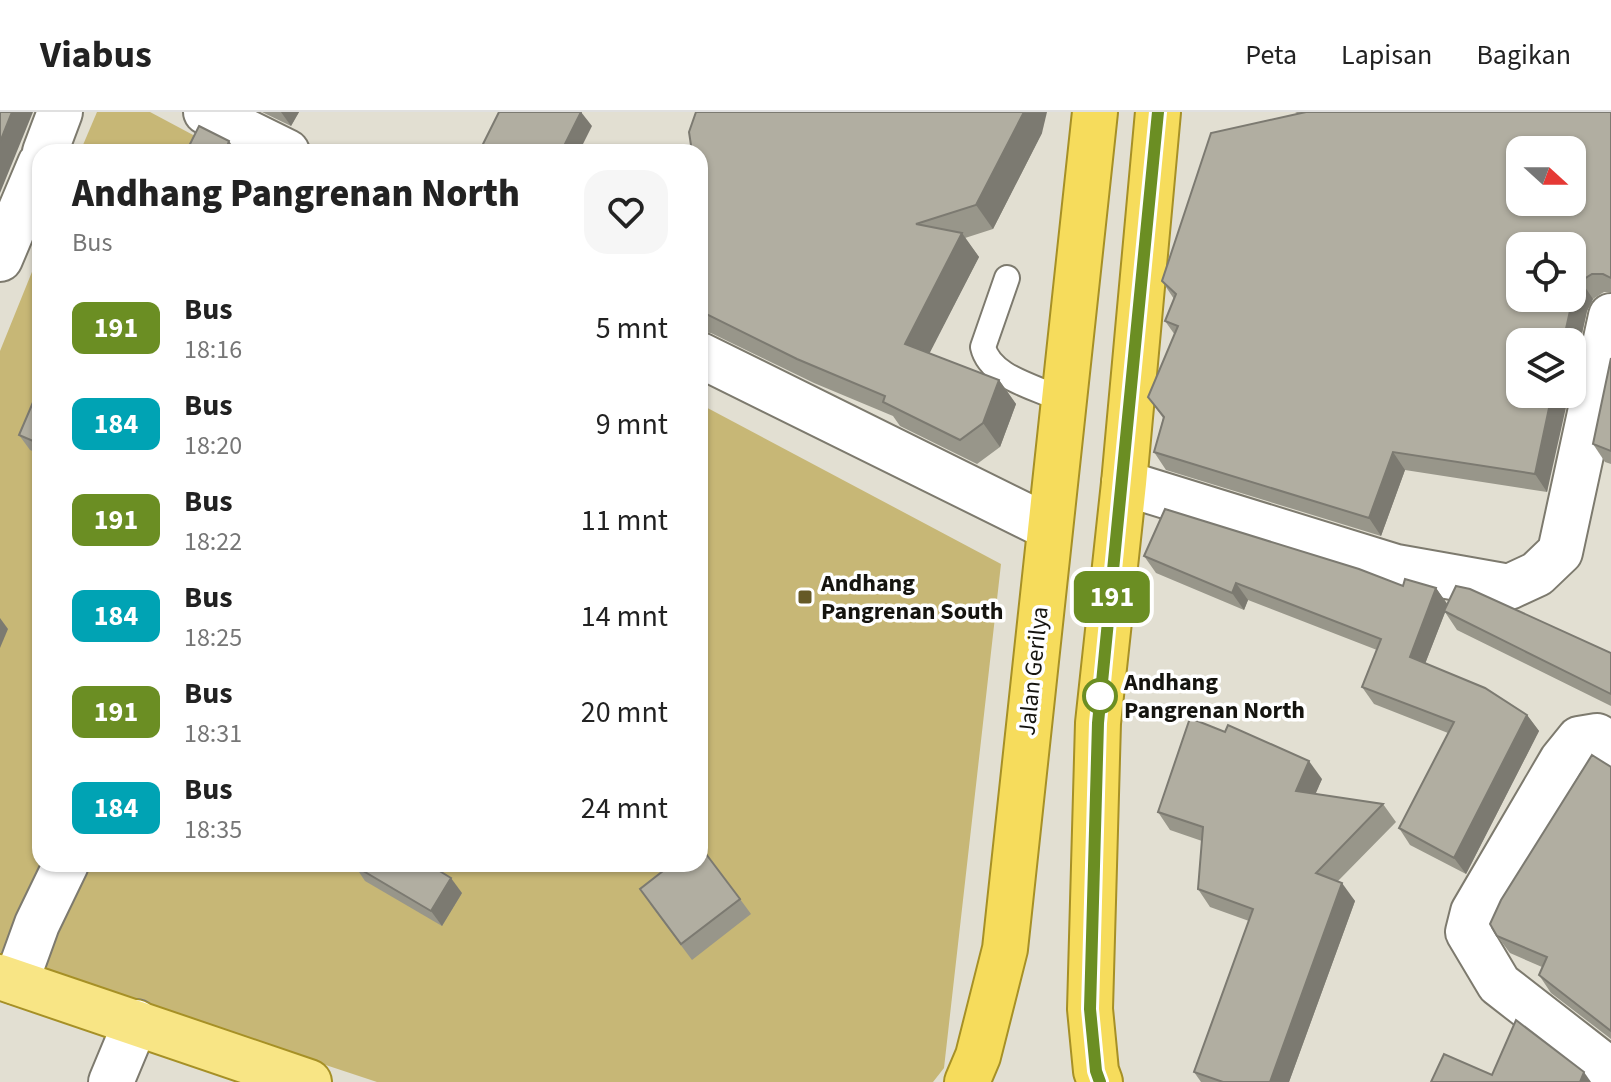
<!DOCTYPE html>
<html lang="id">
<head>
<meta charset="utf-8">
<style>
	body { margin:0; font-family:"Source Sans 3",sans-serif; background:#f6f6f6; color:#222; height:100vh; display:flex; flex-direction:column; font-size:30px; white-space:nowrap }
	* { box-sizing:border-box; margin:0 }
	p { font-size:26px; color:#767676 }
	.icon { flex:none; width:44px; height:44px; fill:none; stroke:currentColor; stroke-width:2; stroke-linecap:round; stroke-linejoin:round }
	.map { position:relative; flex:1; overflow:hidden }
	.side { position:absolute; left:32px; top:32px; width:676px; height:728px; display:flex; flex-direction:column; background:#fff; border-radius:24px; box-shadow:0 2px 6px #0004 }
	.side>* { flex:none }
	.badge { padding:0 16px; border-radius:12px; font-size:28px; line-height:52px }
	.needle { width:52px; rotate:111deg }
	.controls { position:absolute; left:1506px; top:24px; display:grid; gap:16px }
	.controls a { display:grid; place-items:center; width:80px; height:80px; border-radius:16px; background:#fff; box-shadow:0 2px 6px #0004; font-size:40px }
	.map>.badge { position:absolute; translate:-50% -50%; box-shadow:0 0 0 4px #fff }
	.round { display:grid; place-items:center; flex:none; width:84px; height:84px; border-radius:24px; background:#f6f6f6 }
	.summary { display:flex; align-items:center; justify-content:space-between; height:136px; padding:0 40px }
	h1 { font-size:38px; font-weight:800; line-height:60px }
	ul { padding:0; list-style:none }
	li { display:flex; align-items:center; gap:24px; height:96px; padding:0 40px }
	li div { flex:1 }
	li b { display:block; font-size:30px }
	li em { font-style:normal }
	li .badge { min-width:88px; font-weight:700; text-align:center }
	header { display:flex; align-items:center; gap:48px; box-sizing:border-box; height:112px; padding:0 40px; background:#fff; border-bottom:2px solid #e0e0e0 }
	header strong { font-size:38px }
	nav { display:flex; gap:44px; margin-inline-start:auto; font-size:28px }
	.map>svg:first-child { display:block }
</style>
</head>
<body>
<header>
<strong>Viabus</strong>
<nav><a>Peta</a><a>Lapisan</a><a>Bagikan</a></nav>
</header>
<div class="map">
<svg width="1611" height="970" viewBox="0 0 1611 970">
	<rect width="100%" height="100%" fill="#e2dfd2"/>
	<g fill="#c7b776">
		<path d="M97 0H150L225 40H80Z"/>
		<path d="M40 140V752H700V292L1001 452 944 956 933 970H377L0 845V239Z"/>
	</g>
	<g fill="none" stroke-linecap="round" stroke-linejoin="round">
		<g stroke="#7d7a6e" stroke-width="28">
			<path id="service" d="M1007 166 983 235C990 266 1037 275 1062 288"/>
		</g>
		<g stroke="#7d7a6e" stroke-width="48">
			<g id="minor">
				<path d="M206 0 287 40"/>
				<path d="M45 40 60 0"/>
				<path d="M0 147 40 52"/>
				<path d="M700 243 1048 415"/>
				<path d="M1124 371 1396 455 1509 475 1537 462 1560 440 1611 204"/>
				<path d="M1611 633 1597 624 1579 627 1562 648 1473 800 1468 820 1499 872 1611 959"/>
				<path d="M16 870 37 812 66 752"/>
				<path d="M111 970 136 910"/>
			</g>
		</g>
		<g stroke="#a69026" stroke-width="48">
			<path id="primary" d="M0 865 309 970"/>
		</g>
		<g stroke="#a69026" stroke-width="48">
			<g id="trunk">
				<path d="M967 970 978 944 1005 837 1095 0"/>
				<path d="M1100 970 1096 959 1090 897 1098 611 1124 371 1158 0"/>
			</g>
		</g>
		<use href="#service" stroke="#fff" stroke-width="24"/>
		<use href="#minor" stroke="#fff" stroke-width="44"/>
		<use href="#primary" stroke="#f8e585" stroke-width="44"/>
		<use href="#trunk" stroke="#f6dc5c" stroke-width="44"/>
	</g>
	<g fill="#98968a">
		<path d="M262 0H299L291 14Z"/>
		<path d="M1295 0H1611V180H1604L1593 187 1587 199 1572 266V230L1547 380 1405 358 1381 424 1166 358 1154 340 1163 306 1148 285 1175 223 1165 209 1174 187 1162 169 1299 2Z"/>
		<path d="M1042 21 993 117 965 126 979 145 929 241 999 268 1016 292 1000 335 977 352 900 314 893 304 814 271 711 221 700 220V40Z"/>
		<path d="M1611 246V352L1605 350 1593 332Z"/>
		<path d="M40 274V342L30 338 19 323Z"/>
		<path d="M1144 444 1403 474 1436 476 1447 492 1611 541V594L1457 518 1445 500 1425 552 1527 603 1539 619 1466 762 1410 733 1399 716 1448 621 1374 592 1362 575 1377 538 1248 488 1244 498 1156 461Z"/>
		<path d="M1611 655V927L1551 881 1539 863 1542 855 1510 841 1497 824Z"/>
		<path d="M1322 667 1315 682 1383 692 1396 710 1338 769 1355 789 1289 970H1201L1194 960 1249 809 1210 795 1198 777 1202 729 1170 718 1158 700Z"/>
		<path d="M355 754 462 781 442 814 365 769Z"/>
		<path d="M740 787 751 802 692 848 650 792Z"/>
	</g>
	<g fill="#7c7a71">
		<path d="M12 0H33L0 81V30Z"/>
		<path d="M281 0H299L291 14Z"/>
		<path d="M581 0 592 14 579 40H561Z"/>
		<path d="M1024 0H1047L1042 21 993 117 976 93Z"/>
		<path d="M229 29 237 40H225Z"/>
		<path d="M962 121 979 145 922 256 905 232Z"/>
		<path d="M1581 169 1593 187 1587 199 1572 266V230H1563L1574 181Z"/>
		<path d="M999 268 1016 292 1000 335 983 311Z"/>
		<path d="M1552 282H1569L1547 380 1535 362Z"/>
		<path d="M1393 340 1405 358 1381 424 1369 406Z"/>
		<path d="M1236 471 1248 488 1244 498 1232 481Z"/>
		<path d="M1436 476 1448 493 1421 562 1410 545Z"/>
		<path d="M0 506 8 517 0 536Z"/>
		<path d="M1527 603 1539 619 1466 762 1454 746Z"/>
		<path d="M1309 649 1322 667 1309 697 1296 679Z"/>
		<path d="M451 766 462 781 442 814 431 799Z"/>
		<path d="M1342 771 1355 789 1289 970H1270Z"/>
		<path d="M1584 960 1591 970H1580Z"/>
	</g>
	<g fill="#b1aea1" stroke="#7c7a71" stroke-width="2" fill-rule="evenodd">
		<path d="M0 0H12L0 30Z"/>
		<path d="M499 0H581L561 40H479Z"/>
		<path d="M696 0H1024L976 93 916 112 962 121 905 232 999 268 983 311 960 328 883 290 885 284 797 247 700 199V40H692L689 20Z"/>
		<path d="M1306 0H1611V166L1603 162H1592L1581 169 1574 181 1563 230H1520V282H1552L1535 362 1393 340 1369 406 1154 340 1164 305 1148 285 1178 214 1165 209 1176 182 1162 169 1211 21ZM1520 38H1572V90H1520ZM1520 134H1572V186H1520Z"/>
		<path d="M199 14 229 29 225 40H186Z"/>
		<path d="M1611 246V339L1593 332Z"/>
		<path d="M40 274V332L19 323Z"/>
		<path d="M1165 397 1359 457 1403 474 1405 467 1436 476 1410 545 1485 576 1527 603 1454 746 1399 716 1454 610 1362 575 1381 527 1236 471 1232 481 1144 444Z"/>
		<path d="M1456 474 1470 477 1611 541V582L1444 499Z"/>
		<path d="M1190 606 1225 620 1228 613 1309 649 1296 679 1383 692 1316 761 1342 771 1270 970H1223L1194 960 1253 797 1198 777 1203 715 1158 700Z"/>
		<path d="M1592 643 1611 655V919L1539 863 1547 845 1497 824 1490 812 1501 788Z"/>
		<path d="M700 734 740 787 681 832 640 777 672 752H700Z"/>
		<path d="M357 752H428L451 766 431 799 355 754Z"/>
		<path d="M1516 908 1584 960 1580 970H1431L1444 942 1492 963Z"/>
	</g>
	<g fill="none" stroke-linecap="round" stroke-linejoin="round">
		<g stroke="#fff" stroke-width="18">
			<path id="line" d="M1100 970 1096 959 1090 897 1098 611 1158 0"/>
		</g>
		<use href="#line" stroke="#6b8e23" stroke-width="12"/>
	</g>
	<rect fill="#655926" stroke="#fff" stroke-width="3" x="797" y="477" width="16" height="16" rx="4"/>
	<circle fill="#fff" stroke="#6b8e23" stroke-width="4" cx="1100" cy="584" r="16"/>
	<g text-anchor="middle" stroke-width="7" stroke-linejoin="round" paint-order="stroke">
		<g font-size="24" font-weight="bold" fill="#15140f" stroke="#fff" text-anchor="start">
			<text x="821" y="479">Andhang<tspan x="821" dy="28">Pangrenan South</tspan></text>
		</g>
		<g font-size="24" fill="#15140f" stroke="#fff">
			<text transform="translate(1033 559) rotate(-84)" y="8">Jalan Gerilya</text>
		</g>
		<g font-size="24" font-weight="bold" fill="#15140f" stroke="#fff" text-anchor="start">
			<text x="1124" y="578">Andhang<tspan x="1124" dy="28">Pangrenan North</tspan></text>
		</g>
	</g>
</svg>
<div class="controls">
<a><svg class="needle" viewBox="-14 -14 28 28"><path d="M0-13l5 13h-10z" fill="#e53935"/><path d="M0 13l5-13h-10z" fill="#767676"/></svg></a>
<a><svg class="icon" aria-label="locate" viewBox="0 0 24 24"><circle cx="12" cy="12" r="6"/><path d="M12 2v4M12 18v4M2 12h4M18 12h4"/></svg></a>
<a><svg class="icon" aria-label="layers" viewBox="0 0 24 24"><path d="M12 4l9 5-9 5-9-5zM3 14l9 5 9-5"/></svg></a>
</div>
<b class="badge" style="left:1112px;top:485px;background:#6b8e23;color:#fff">191</b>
<section class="side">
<div class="summary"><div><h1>Andhang Pangrenan North</h1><p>Bus</p></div><a class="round"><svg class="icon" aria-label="heart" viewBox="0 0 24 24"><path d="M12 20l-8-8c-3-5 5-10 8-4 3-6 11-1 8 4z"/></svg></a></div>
<ul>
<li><span class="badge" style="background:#6b8e23;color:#fff">191</span><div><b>Bus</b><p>18:16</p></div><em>5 mnt</em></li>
<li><span class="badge" style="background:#00a3b4;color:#fff">184</span><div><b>Bus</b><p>18:20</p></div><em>9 mnt</em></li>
<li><span class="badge" style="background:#6b8e23;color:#fff">191</span><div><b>Bus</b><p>18:22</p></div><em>11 mnt</em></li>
<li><span class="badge" style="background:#00a3b4;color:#fff">184</span><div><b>Bus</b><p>18:25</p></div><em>14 mnt</em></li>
<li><span class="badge" style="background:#6b8e23;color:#fff">191</span><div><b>Bus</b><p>18:31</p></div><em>20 mnt</em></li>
<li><span class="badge" style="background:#00a3b4;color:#fff">184</span><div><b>Bus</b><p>18:35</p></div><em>24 mnt</em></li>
</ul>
</section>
</div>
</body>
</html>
